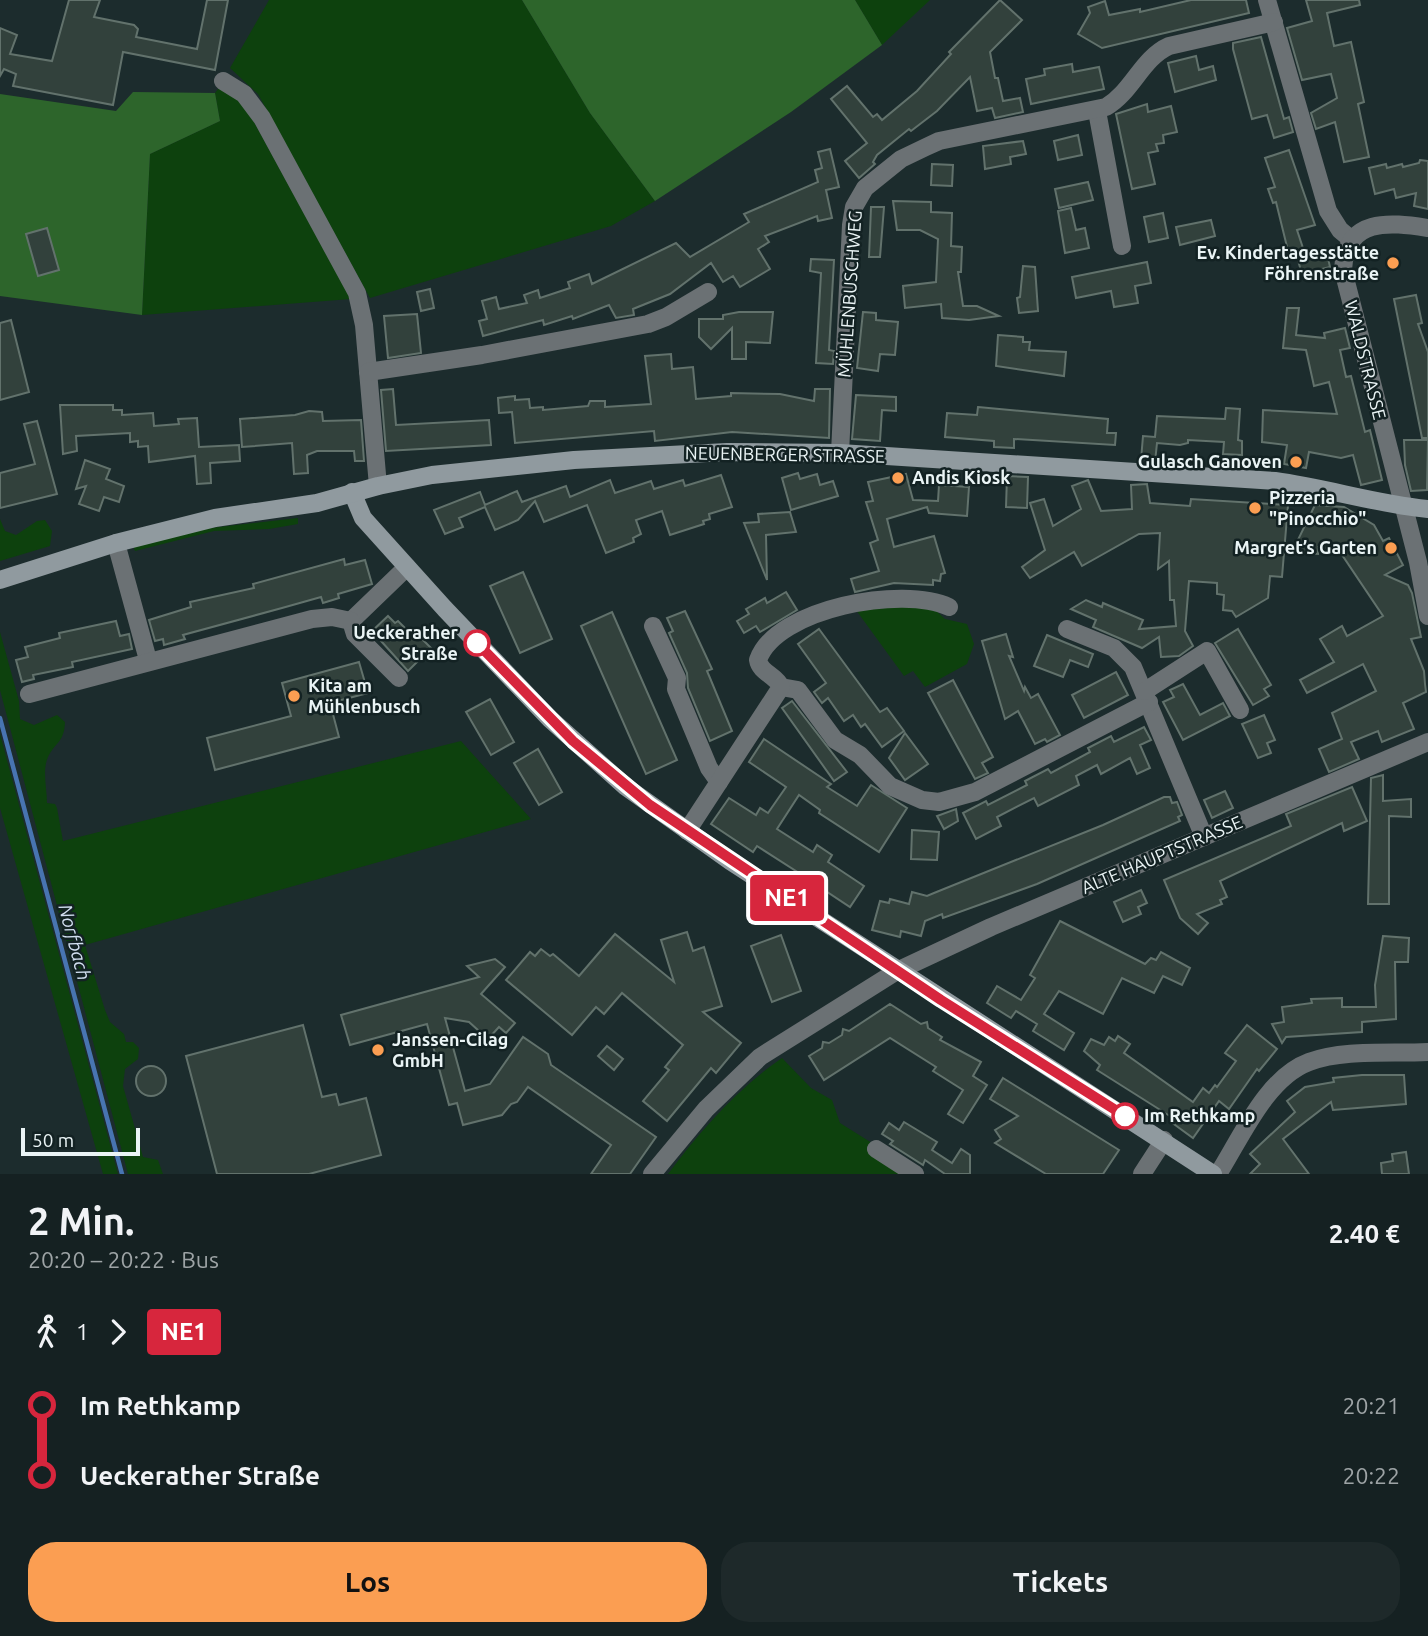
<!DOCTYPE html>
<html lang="de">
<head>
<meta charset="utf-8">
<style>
	body { margin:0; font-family:Ubuntu,sans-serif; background:#1e292a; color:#f1f3f6; height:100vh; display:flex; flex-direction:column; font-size:26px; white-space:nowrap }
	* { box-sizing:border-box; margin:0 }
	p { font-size:23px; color:#9da3a5 }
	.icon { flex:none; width:38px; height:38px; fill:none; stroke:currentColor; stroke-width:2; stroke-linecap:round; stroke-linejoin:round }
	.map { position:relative; height:1174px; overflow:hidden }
	.details { display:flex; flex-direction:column; background:#152122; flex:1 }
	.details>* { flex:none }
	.badge { padding:0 14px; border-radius:5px; font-size:24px; line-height:46px }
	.scale { position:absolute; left:21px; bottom:18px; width:119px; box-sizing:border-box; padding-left:7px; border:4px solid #eaf4f5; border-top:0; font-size:19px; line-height:24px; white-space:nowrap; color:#eaf4f5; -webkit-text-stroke:5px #132223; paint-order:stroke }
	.map>.badge { position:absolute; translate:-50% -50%; box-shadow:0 0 0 4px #fff }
	.legs { display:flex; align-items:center; gap:10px; height:77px; padding:0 28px; font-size:23px }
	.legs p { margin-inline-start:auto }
	.summary { display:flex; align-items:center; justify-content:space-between; height:119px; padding:0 28px }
	h1 { font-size:38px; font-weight:700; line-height:52px }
	.button { display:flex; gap:14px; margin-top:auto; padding:14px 28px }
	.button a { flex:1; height:80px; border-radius:28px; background:#fb9e52; color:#111; font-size:28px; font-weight:700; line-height:80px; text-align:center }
	.button a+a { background:#1e292a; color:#f1f3f6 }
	ul { padding:0 28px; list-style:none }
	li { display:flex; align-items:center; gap:24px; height:70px; font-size:26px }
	li i { display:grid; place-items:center; width:10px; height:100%; margin:0 9px; background:currentColor }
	li i::after { content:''; width:18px; height:18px; margin:-9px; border:5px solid; border-radius:50%; background:#152122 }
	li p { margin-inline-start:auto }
	li:first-child i { background:linear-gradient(#0000 50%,currentColor 0) }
	li:last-child i { background:linear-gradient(currentColor 50%,#0000 0) }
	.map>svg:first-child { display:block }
</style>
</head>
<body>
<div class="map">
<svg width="1428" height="1174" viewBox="0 0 1428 1174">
	<rect width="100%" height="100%" fill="#1c2c2d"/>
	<g fill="#0d410d">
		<path d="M269 0H522L590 113 655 201 611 226 370 298 258 94 230 68Z"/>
		<path d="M855 0H930L882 45Z"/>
		<path d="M218 89H229L242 100 351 299 142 315 150 154 220 121 215 93Z"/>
		<path d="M298 518V524L269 529 214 531 135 551 133 546 193 530Z"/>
		<path d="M0 519 5 531 16 535 37 521 45 520 52 531 50 546 0 561Z"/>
		<path d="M930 605 945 619 967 624 974 644 967 664 925 687 913 671 904 676 856 610Z"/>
		<path d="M0 632 19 701 20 719 34 725 57 715 65 722C64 743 56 741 48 757 42 770 47 789 47 803L55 804 57 808 63 841 461 741 531 819 85 945 105 1010 110 1022 124 1034 126 1042H133L139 1048 138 1059 125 1069 123 1086 143 1157 158 1160 163 1174H128L0 690Z"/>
		<path d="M0 734 118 1174H103L0 808Z"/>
		<path d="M782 1058 811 1088 832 1100 840 1123 872 1143 911 1174H668C699 1132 738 1088 782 1058Z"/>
	</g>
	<g fill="#2d652b">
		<path d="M522 0H855L882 45 791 112 655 201 590 113Z"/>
		<path d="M133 92 215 93 220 121 150 154 142 315 0 296V94L116 111Z"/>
	</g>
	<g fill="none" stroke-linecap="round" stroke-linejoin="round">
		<path stroke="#4874b1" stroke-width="4.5" d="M0 718 122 1174"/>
	</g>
	<g fill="#32413c" stroke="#62726c" stroke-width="2">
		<path d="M69 0H100L94 17 134 25 138 29 136 37 197 49 207 0H228L215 70 123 52 113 105 13 86 16 74 4 69 0 76V28L17 35 10 54 52 61Z"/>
		<path d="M1000 0 1022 20 990 52 995 78H998L1003 101 1020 98 1023 112 995 118 992 108 977 111 970 77 937 111 911 131 909 129 877 155 873 162 875 164 859 178 845 161 867 143 831 99 847 86 873 117 877 114 882 120 917 91 951 54 949 52Z"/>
		<path d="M1191 0H1246L1249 13 1102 48 1078 34 1090 13 1088 7 1105 1 1109 15 1140 9V12Z"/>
		<path d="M1306 0H1359L1360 5 1327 13 1334 46 1351 42 1364 102 1358 104 1369 157 1344 162 1335 122 1316 129 1311 113 1337 98 1331 74 1302 80 1287 28 1312 21Z"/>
		<path d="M1261 37 1284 119 1289 117 1293 132 1274 138 1267 115 1252 119 1233 49V43Z"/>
		<path d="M1196 56 1199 70 1213 66 1216 80 1175 92 1168 63Z"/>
		<path d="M1072 64 1073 72 1099 67 1104 89 1031 104 1026 79 1045 75 1044 69Z"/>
		<path d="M1147 104 1148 112 1171 106 1177 132 1163 135 1164 143 1156 144 1158 151 1148 153 1155 184 1132 189 1116 114Z"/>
		<path d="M1078 135 1082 155 1058 160 1054 141Z"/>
		<path d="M1023 141 1026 154 1010 157 1011 164 985 169 983 146Z"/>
		<path d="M830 149 839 187 826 190 832 218 818 221 817 216 765 236 769 242 758 249 770 269 740 287 733 276 723 282 711 263 670 294 633 309 634 315 616 318 609 305 573 319 572 316 544 325 543 320 483 336 479 321 487 319 482 301 496 297 499 309 527 303 524 295 538 290 540 298 570 288 568 282 589 274 592 284 676 243 690 257 749 222 744 214 818 182 815 170 822 168 818 152Z"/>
		<path d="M1289 150 1315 225 1297 230 1305 254 1326 249 1330 267 1302 274 1297 257 1290 259 1276 202 1273 203 1268 189 1275 187 1265 158Z"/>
		<path d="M1420 160 1428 161V209L1414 206 1416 193 1396 198 1394 189 1375 194 1369 168 1386 164 1387 168 1402 164 1403 167 1419 163Z"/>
		<path d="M932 164 953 165 952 186 931 185Z"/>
		<path d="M1088 182 1093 200 1059 208 1055 189Z"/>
		<path d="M893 201 931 202V212L952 213 951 246 962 247 961 272H958L963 306H977L999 316 969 320 942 318 941 304 905 308 903 286 936 282 938 239 920 230H897Z"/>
		<path d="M871 207H884L880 257H869Z"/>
		<path d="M1071 208 1076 230 1085 228 1089 248 1065 253 1058 211Z"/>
		<path d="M1163 213 1168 238 1149 242 1144 217Z"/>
		<path d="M1211 220 1215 236 1180 245 1176 227Z"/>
		<path d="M47 228 59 270 38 276 26 234Z"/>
		<path d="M811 259 834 260 829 350 834 351 833 364 816 363 821 273 810 271Z"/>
		<path d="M1147 262 1151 283 1135 286 1138 303 1114 307 1111 291 1076 298 1072 277Z"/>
		<path d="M1023 266 1035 267 1038 311 1019 313 1017 298 1020 297Z"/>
		<path d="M430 289 434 308 421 311 417 292Z"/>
		<path d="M1416 295 1422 323 1418 324 1428 352V438H1422L1394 299Z"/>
		<path d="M1287 308H1299L1296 335 1325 338 1324 333 1345 328 1350 348 1340 350 1346 377 1351 376 1365 432 1370 430 1382 480 1361 485 1353 455 1341 458 1309 452 1306 468 1284 464 1287 445 1262 442 1263 410 1337 414 1329 382 1314 386 1306 350 1283 348Z"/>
		<path d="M739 312H773L770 343 746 342V359H732V328L711 349 699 337V319H723V315Z"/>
		<path d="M863 312 876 313V320L898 322 895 355 880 354 878 371 857 368Z"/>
		<path d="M417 314 421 353 388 358 384 316Z"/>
		<path d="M11 320 29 392 0 400V323Z"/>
		<path d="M998 335 1023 337V342H1030L1029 350 1066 352 1064 376 996 366Z"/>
		<path d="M671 354 672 369 693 367 696 399 731 396V393L780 394 814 401 815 389H830L829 438 732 432 655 441 654 431 515 443 512 412 499 413 498 398 515 396V400L529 399 530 408 543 407V410L588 406 590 401H605V407L651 404 645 356Z"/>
		<path d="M393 389 396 425 489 420 491 445 386 451 381 390Z"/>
		<path d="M856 395 896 397V411L882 410 880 441 852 439Z"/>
		<path d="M60 405H113V410H122V415L153 413 154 426 179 424 178 419 197 418 199 447 239 445 240 461 210 463 211 483 197 484 195 456 149 462 148 446 138 447V441L130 442V433L76 436 77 451 63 454Z"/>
		<path d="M978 407 1108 419 1107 433H1116L1115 445 1014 439V448L994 447V441L945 437 947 413 977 415Z"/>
		<path d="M1226 408 1240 409 1238 440 1242 441V455L1223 454 1224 442 1188 440V443L1180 445 1157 443 1155 462 1141 460 1143 436 1155 437 1157 416 1225 419Z"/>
		<path d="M309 411 322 412 323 421 361 420 364 461H355L354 451H317L307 455 308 473 294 474 292 443 242 447 240 419 295 415Z"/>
		<path d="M37 421 57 494 0 508V473L35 464 24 424Z"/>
		<path d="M1404 440H1428L1427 490 1411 491 1405 465Z"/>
		<path d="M85 460 110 469 106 479 124 486 119 502 104 497 99 511 79 504 86 486 76 489Z"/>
		<path d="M798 473 800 479 817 474 820 485 833 481 838 496 791 510 782 478Z"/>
		<path d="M906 474 913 500 938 501 939 485 969 487 967 516 929 513 927 507 887 519 894 547 934 536 945 573 941 574 940 581 933 580V585L894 583 855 592 851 579 879 571 870 543 878 540 866 502 873 501 868 482Z"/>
		<path d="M721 475 732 507 709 514 710 519 703 521 704 524 670 535 662 511 636 520 641 534 633 538 634 542 606 553 587 505 544 522 535 501 518 520 495 530 485 507 459 518 463 527 445 534 434 510 480 492 485 505 517 491 522 502 566 486 570 497 610 480 615 493 651 481 654 489 683 480 685 486Z"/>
		<path d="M1007 476 1028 477 1027 508 1006 507Z"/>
		<path d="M1088 480 1101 511 1132 509 1131 485 1147 484 1150 503 1190 506 1191 499 1288 505 1282 577 1270 576 1268 598 1236 617 1232 611 1223 610 1224 595 1217 594V583L1189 581 1185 631 1193 646 1179 656 1161 657 1159 637 1142 648 1093 627 1096 620 1071 609 1086 600 1102 607 1103 603 1143 620 1139 629 1176 626 1174 600H1170L1169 561 1158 569 1160 533 1139 534 1082 566 1074 552 1030 578 1022 567 1045 550 1030 503 1044 499 1053 526 1081 509 1072 486Z"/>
		<path d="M1315 505 1344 507 1374 525 1383 541 1389 538 1403 565 1385 575 1408 585 1412 593 1421 637 1411 639 1424 671 1425 684 1426 692 1403 703 1414 729 1382 742 1378 731 1351 742 1359 759 1329 772 1319 749 1342 739 1332 713 1376 691 1363 664 1307 693 1300 680 1334 662 1320 639 1342 626 1347 636 1383 616 1340 552 1318 547V554L1292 552Z"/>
		<path d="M790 512 796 532 766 535 767 580 744 523 759 522 758 514Z"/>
		<path d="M344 559 345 565 365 560 372 584 338 594 339 598 323 603 321 597 282 608 183 635 185 639 164 645 163 639 155 641 149 620 191 607 190 602 254 588 253 584Z"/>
		<path d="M523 572 552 639 520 653 490 586Z"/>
		<path d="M786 592 797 610 760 632 756 626 744 633 737 621 749 614 746 609 765 598 767 603Z"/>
		<path d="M685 611 712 669 707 671 710 678 732 731 710 741 688 688 687 673 669 633 673 631 667 618Z"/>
		<path d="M612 612 677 760 646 774 581 626Z"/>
		<path d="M388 616 395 623 398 621 416 639 419 636 431 648 408 671 372 631Z"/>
		<path d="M116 621 120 636 129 634 132 649 72 662 73 667 33 675 34 679 22 682 16 660 28 657 25 647 60 638 59 633Z"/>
		<path d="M819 629 880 712 887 708 904 731 882 747 865 724 861 727 853 715 844 721 828 698 822 703 814 692 826 683 798 644Z"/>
		<path d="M1238 629 1271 685 1264 689 1269 696 1253 705 1215 643Z"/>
		<path d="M1006 634 1013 657 1009 656 1024 691 1025 687 1031 698 1038 694 1060 735 1047 742 1045 739 1035 744 1018 711 1005 719 982 641Z"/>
		<path d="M1047 635 1093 654 1088 667 1070 660 1063 677 1034 666Z"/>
		<path d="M359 662 368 693 330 703 339 737 215 770 207 738 291 716 282 683Z"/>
		<path d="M1116 672 1128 695 1084 718 1072 695Z"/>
		<path d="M953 680 993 757 982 763 988 773 975 779 928 693Z"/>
		<path d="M1183 684 1200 715 1223 703 1230 716 1183 740 1163 702 1174 697 1170 690Z"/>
		<path d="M490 699 514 742 491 755 466 712Z"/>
		<path d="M792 701 847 772 834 781 782 708Z"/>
		<path d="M1264 715 1275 740 1267 743 1271 753 1258 758 1242 724Z"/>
		<path d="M1144 727 1151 740 1140 745 1150 768 1137 774 1130 758 1101 774 1097 765 1076 776 1079 785 1038 806 1034 798 997 817 1001 826 976 839 963 813 986 801 988 805 1027 785 1025 781 1048 769 1051 773 1090 752 1088 748 1111 736 1114 742Z"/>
		<path d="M905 733 928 764 905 780 889 758Z"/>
		<path d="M764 739 831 784 827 787 857 806 871 785 907 808 879 852 819 813 820 810 799 795 777 829 813 852 817 845 832 855 828 862 864 886 850 907 809 880 807 884 796 877 799 873 757 846 753 852 711 824 729 798 756 815 760 808 768 813 786 787 749 762Z"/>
		<path d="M538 749 562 792 539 805 514 763Z"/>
		<path d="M1383 775V801L1411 799V817L1389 816V904H1368L1371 778Z"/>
		<path d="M1352 787 1367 821 1344 831 1342 823 1220 881 1227 897 1220 900 1222 904 1197 914 1208 923 1198 934 1180 918 1164 880 1291 826 1286 814Z"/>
		<path d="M1225 791 1233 808 1212 818 1204 800Z"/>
		<path d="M1164 797H1170L1172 803 1177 802 1182 815 1178 817 1180 821 1037 884 943 918 942 914 925 921 921 936 901 931 900 937 872 930 880 901 889 903 890 899 909 904 912 892 927 896 934 893 1103 825Z"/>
		<path d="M956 809 958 821 944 829 937 816Z"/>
		<path d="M912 830 939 832 937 860 911 859Z"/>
		<path d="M1141 890 1147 903 1138 907 1141 914 1123 922 1114 902Z"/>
		<path d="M1060 921 1145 964 1151 958 1156 960 1161 952 1190 968 1182 985 1163 976 1154 993 1122 978 1103 1014 1059 991 1044 1014 1074 1033 1064 1050 1033 1031 1037 1024 1016 1011 1011 1018 987 1003 997 986 1021 1000 1035 978 1030 975Z"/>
		<path d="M687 932 693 951 704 947 722 1006 703 1012 741 1043 716 1073 711 1068 667 1121 643 1101 669 1070 665 1067 683 1045 622 993 604 1014 596 1007 572 1035 506 980 530 952 535 956 541 949 550 956 553 954 579 976 615 934 674 982 661 940Z"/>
		<path d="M781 935 801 991 772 1002 751 946Z"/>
		<path d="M1383 936 1409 938 1408 962H1395L1396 1019 1362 1022V1032L1286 1037 1282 1043 1272 1024 1284 1022 1282 1007 1312 1003 1311 999 1342 998V1007H1376L1375 985Z"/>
		<path d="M495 959 505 967 481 994 515 1023 506 1033 499 1027 488 1039 469 1022 445 1018 465 1091 490 1084 523 1037 548 1054 551 1065 656 1137 630 1174H591L611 1145 528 1087 517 1102 511 1104 502 1115 463 1125 457 1103 449 1105 427 1024 350 1045 341 1015 479 977 467 966Z"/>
		<path d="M890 1004 921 1024 927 1022 928 1028 942 1037 940 1040 981 1062 973 1076 987 1085 963 1123 948 1114 963 1090 933 1071 936 1067 890 1038 824 1080 809 1056 822 1048 823 1042 829 1043 842 1035 843 1029 849 1031Z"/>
		<path d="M303 1025 322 1097 336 1094 339 1105 366 1098 381 1155 309 1174H217L186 1056Z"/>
		<path d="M1247 1025 1277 1049 1259 1071 1257 1069 1229 1109 1219 1101 1193 1138 1171 1122 1173 1118 1097 1070 1100 1065 1084 1051 1091 1039 1104 1045 1109 1037 1115 1041 1118 1036 1130 1044 1124 1053 1193 1102 1203 1088 1209 1093 1215 1085 1217 1087 1236 1061 1225 1053Z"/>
		<path d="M607 1046 623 1059 614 1070 598 1056Z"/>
		<circle cx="151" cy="1081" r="15"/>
		<path d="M1362 1075H1404L1406 1104 1333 1110 1331 1102 1283 1139 1309 1174H1250L1260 1164 1250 1154 1295 1112 1287 1101 1305 1087 1334 1082 1333 1078Z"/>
		<path d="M1003 1078 1119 1150 1103 1174H1046L995 1143 1001 1139 995 1130 1018 1116 990 1099Z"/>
		<path d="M904 1122 937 1142 932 1150 952 1163 961 1149 970 1155V1174H945L925 1160 923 1165 890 1144 893 1141 882 1134 889 1123 899 1130Z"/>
		<path d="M1406 1152 1409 1174H1382L1381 1163 1393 1161 1392 1154Z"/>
	</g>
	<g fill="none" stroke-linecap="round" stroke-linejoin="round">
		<g stroke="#6b7174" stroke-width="18">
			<path d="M1267 0 1328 211 1340 230 1352 240"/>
			<path d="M223 81 244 94 262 118 357 293 364 325 378 486"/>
			<path d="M1097 111 1122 246"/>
			<path d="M1428 228C1389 222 1346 217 1343 270L1418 562 1428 616"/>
			<path d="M368 372 482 355 648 324 666 317 708 292"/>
			<path d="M840 453 851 225 854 207 865 188 901 159 926 147 939 141 1106 107C1132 92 1142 58 1169 46L1274 22"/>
			<path d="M116 543 148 660"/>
			<path d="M351 621 407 567"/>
			<path d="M351 621 355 634 399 678"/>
			<path d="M653 626 677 678 676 689 709 768 719 782"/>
			<path d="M1067 629 1114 648 1133 667 1204 837"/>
			<path d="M781 687 798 690 835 740 860 755 890 786 922 800 939 802 975 792 1149 702"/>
			<path d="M1145 691 1207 651 1240 710"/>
			<path d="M29 694 312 619 332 617 351 621"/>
			<path d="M687 831 781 687C776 675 760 673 758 660 776 608 904 585 949 607"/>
			<path d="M876 1149 915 1174"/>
			<path d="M652 1174 706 1109 760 1057 897 971 991 927 1428 742"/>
			<path d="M1142 1174 1164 1140"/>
			<path d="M1218 1174C1241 1138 1266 1078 1309 1062 1344 1049 1391 1054 1428 1052"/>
		</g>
		<g stroke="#909a9f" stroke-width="18">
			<path d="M352 492 363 518 445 609 550 719 626 787 730 861 1213 1174"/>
			<path d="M0 580 116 543 215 518 317 503 378 486 432 475 574 460 727 452 840 453 1275 481C1327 488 1376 504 1428 509"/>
		</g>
	</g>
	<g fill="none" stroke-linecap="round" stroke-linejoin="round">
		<g stroke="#fff" stroke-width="16">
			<path id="line-1" d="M477 643 573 741 650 805 941 1000 1125 1116"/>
		</g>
		<use href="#line-1" stroke="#d7263d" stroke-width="10"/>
	</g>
	<g fill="#fb9e52" stroke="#132223" stroke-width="2.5">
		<circle cx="1393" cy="263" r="7"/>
		<circle cx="1296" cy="462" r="7"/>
		<circle cx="898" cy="478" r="7"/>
		<circle cx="1255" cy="508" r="7"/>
		<circle cx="1391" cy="548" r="7"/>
		<circle cx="294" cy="696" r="7"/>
		<circle cx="378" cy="1050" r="7"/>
	</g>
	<g fill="#fff" stroke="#d7263d" stroke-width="3.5">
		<circle cx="477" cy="643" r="12"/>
		<circle cx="1125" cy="1116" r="12"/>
	</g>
	<g text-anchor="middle" stroke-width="5" stroke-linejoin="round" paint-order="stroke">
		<g font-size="18" font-weight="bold" fill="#eaf4f5" stroke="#132223" text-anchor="start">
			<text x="1379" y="259" text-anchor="end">Ev. Kindertagesstätte<tspan x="1379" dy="21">Föhrenstraße</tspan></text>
			<text x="1282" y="468" text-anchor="end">Gulasch Ganoven</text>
			<text x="912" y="484">Andis Kiosk</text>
			<text x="1269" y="504">Pizzeria<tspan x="1269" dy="21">"Pinocchio"</tspan></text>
			<text x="1377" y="554" text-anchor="end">Margret’s Garten</text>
			<text x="308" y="692">Kita am<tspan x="308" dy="21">Mühlenbusch</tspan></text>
			<text x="392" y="1046">Janssen-Cilag<tspan x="392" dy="21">GmbH</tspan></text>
		</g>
		<g font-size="18" fill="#eaf4f5" stroke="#132223">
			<text transform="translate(850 294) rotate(-86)" y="6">MÜHLENBUSCHWEG</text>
			<text transform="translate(1365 360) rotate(76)" y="6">WALDSTRASSE</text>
			<text transform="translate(785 455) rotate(1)" y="6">NEUENBERGER STRASSE</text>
			<text transform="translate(1162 855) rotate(-23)" y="6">ALTE HAUPTSTRASSE</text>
		</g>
		<g font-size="18" font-weight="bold" fill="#eaf4f5" stroke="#132223" text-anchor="end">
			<text x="458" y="639">Ueckerather<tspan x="458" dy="21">Straße</tspan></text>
			<text x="1144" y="1122" text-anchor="start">Im Rethkamp</text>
		</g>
		<g font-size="19" font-style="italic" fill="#d2dff0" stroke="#132223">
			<text transform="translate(75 942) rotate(75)" y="7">Norfbach</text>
		</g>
	</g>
</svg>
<div class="scale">50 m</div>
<b class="badge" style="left:787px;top:898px;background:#d7263d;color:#fff">NE1</b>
</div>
<section class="details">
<div class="summary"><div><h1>2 Min.</h1><p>20:20 – 20:22 · Bus</p></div><b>2.40 €</b></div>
<div class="legs"><svg class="icon" aria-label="walk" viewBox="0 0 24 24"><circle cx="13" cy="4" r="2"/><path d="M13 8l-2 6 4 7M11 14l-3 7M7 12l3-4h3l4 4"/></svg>1<svg class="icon" aria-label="forward" viewBox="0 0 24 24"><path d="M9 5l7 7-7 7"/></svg><b class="badge" style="background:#d7263d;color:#fff">NE1</b></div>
<ul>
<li><i style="color:#d7263d"></i><b>Im Rethkamp</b><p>20:21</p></li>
<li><i style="color:#d7263d"></i><b>Ueckerather Straße</b><p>20:22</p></li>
</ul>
<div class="button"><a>Los</a><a>Tickets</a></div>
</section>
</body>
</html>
